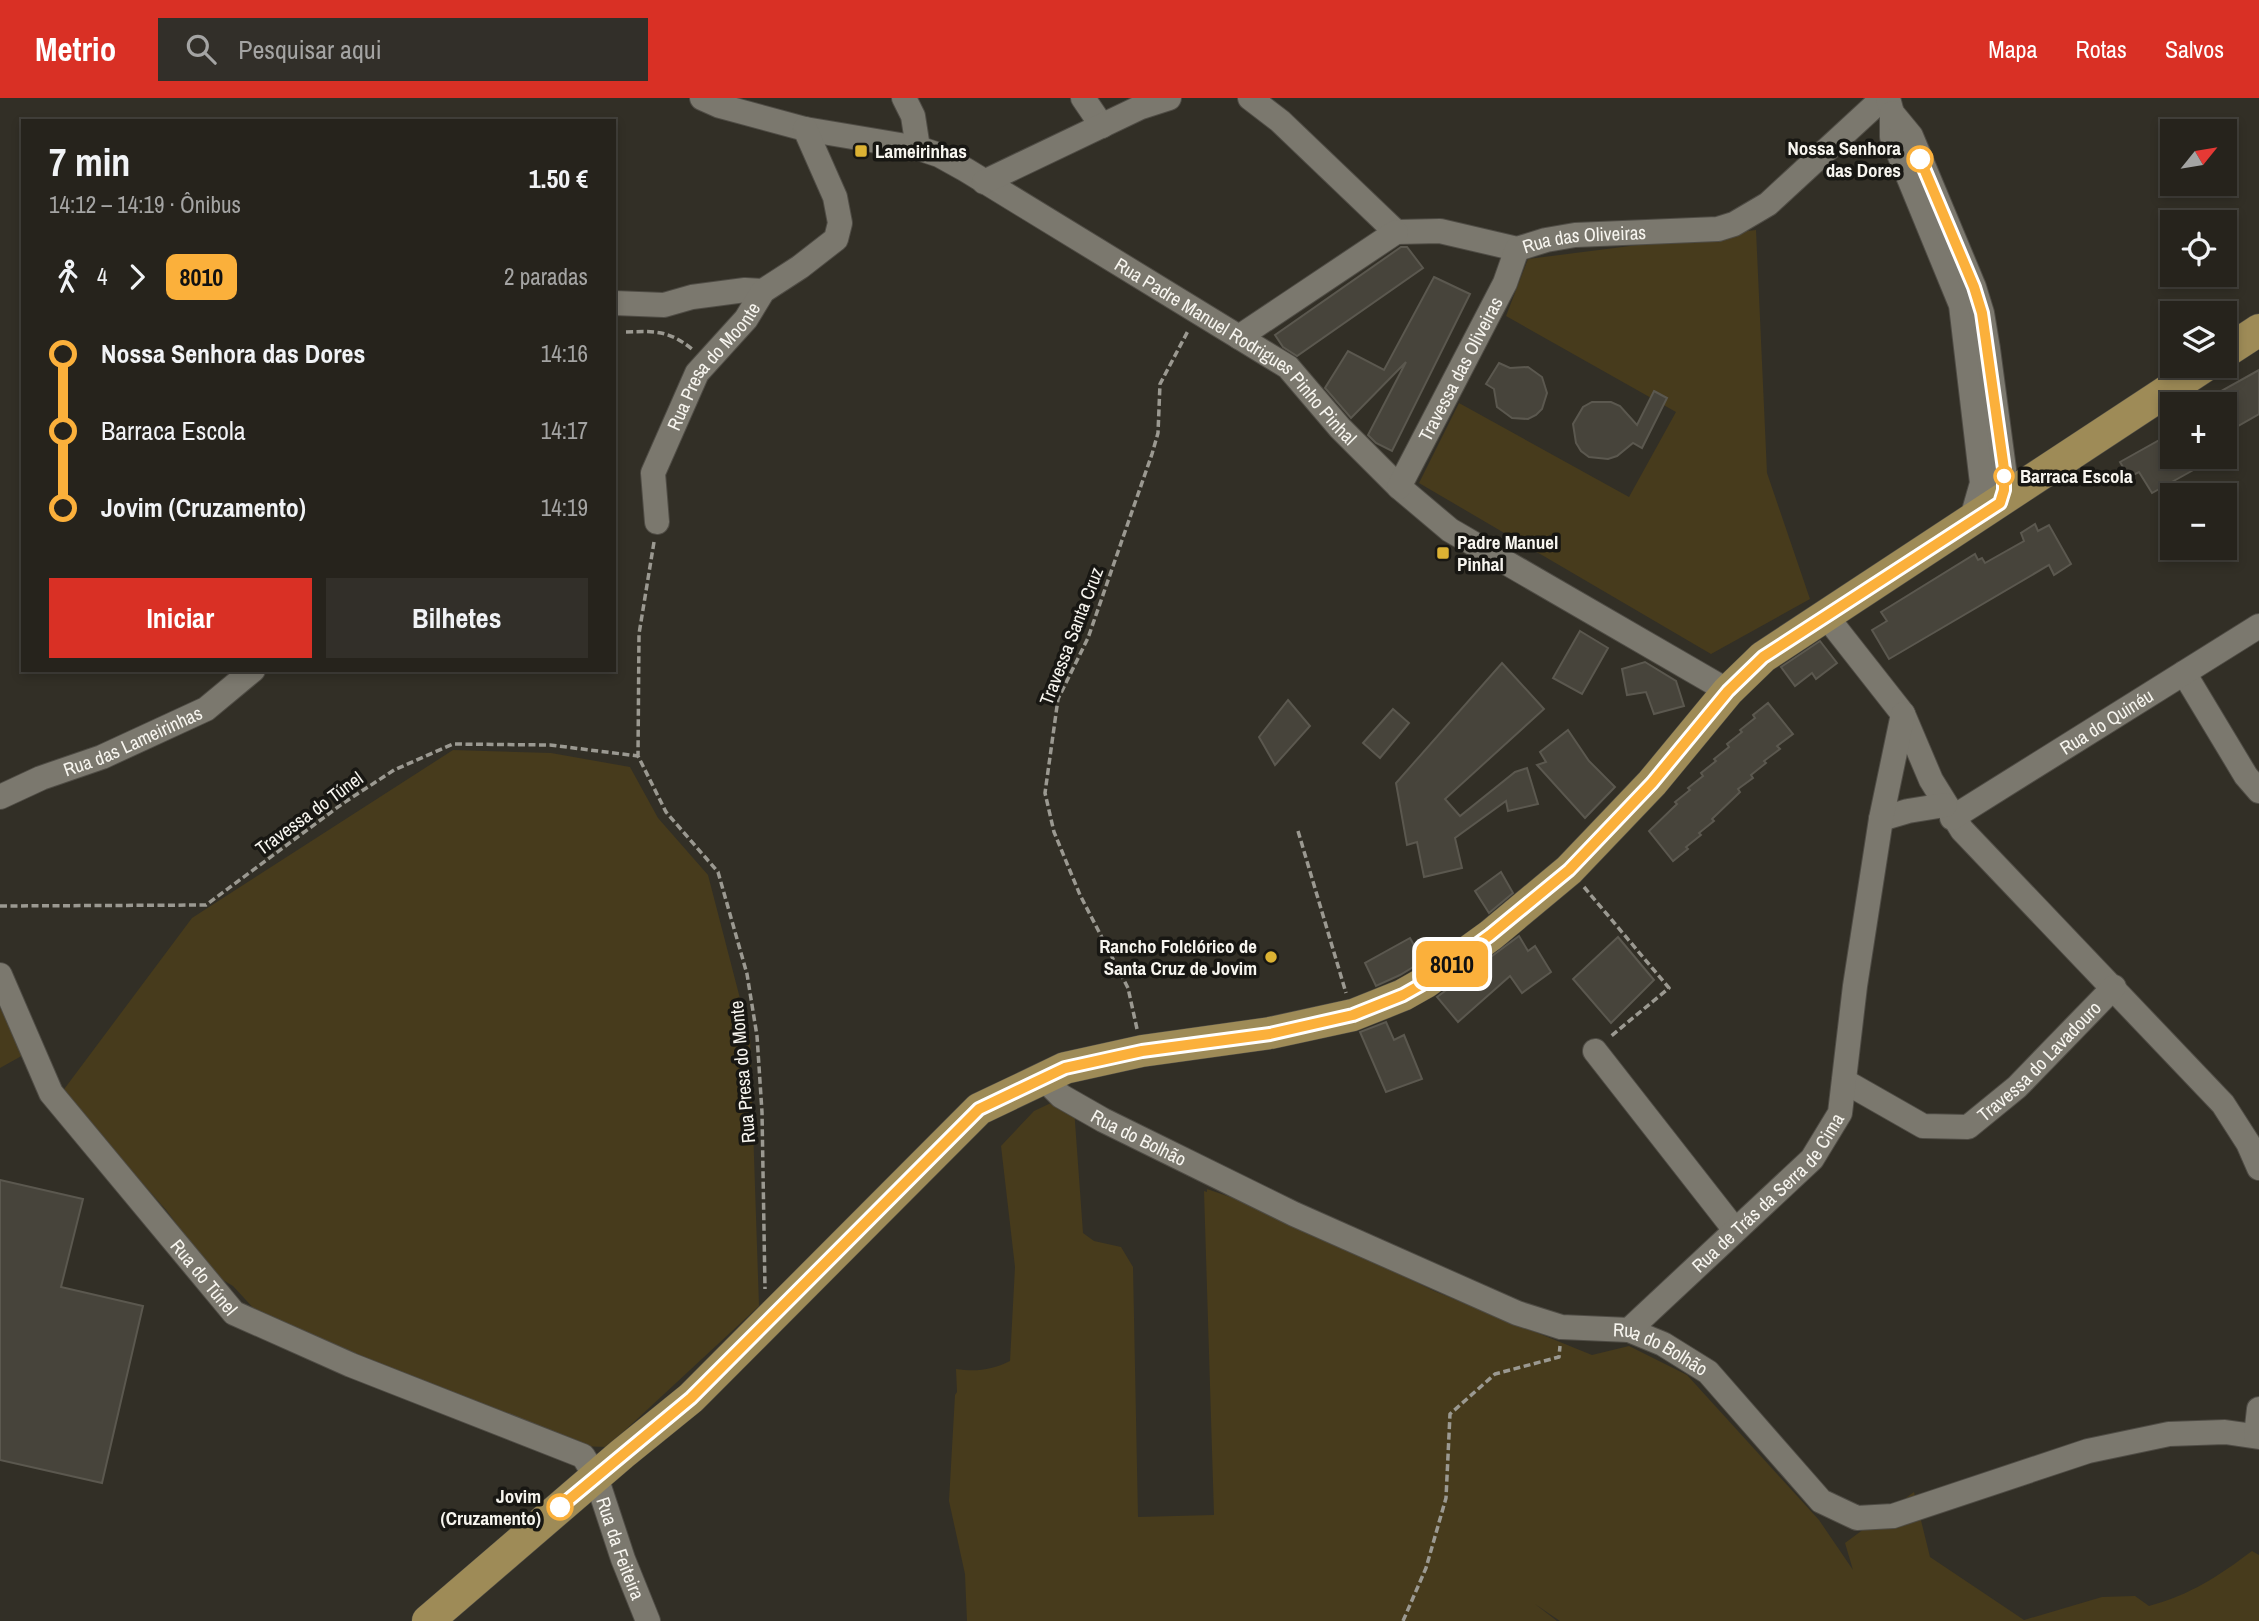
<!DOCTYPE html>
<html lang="pt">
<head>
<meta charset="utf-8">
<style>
	body { margin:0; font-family:"Archivo Narrow",sans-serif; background:#322f29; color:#f1f3f6; height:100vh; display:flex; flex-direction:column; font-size:26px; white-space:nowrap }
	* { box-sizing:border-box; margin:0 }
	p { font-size:23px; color:#a4a4a3 }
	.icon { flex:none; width:38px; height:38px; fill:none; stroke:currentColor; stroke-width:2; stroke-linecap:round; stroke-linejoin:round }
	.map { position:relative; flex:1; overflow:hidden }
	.sheet { position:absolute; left:21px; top:21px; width:595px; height:553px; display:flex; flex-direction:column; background:#26231c; border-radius:0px; box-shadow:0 4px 10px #0003,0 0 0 2px #42403b }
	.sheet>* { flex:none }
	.badge { padding:0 14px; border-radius:10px; font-size:24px; line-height:46px }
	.needle { width:46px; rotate:60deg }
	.fabs { position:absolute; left:2160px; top:21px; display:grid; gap:14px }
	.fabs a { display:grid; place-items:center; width:77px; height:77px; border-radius:0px; background:#26231c; box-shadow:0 4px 10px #0003,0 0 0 2px #42403b; font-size:35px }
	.map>.badge { position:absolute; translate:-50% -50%; box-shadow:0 0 0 4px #fff }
	.legs { display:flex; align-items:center; gap:10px; height:77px; padding:0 28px; font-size:23px }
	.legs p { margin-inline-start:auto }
	.head { display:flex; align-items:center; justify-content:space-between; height:119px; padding:0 28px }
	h1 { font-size:38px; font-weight:700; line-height:52px }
	.button { display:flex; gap:14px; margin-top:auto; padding:14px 28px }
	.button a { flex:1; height:80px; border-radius:0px; background:#d93025; color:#fff; font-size:28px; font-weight:700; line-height:80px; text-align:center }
	.button a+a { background:#322f29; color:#f1f3f6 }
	ul { padding:0 28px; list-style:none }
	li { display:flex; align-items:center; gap:24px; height:77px; font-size:26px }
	li i { display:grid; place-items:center; width:10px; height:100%; margin:0 9px; background:currentColor }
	li i::after { content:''; width:18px; height:18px; margin:-9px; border:5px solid; border-radius:50%; background:#26231c }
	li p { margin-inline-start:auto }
	li:first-child i { background:linear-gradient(#0000 50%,currentColor 0) }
	li:last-child i { background:linear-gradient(currentColor 50%,#0000 0) }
	header { display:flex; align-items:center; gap:42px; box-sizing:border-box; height:98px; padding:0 35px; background:#d93025; color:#fff }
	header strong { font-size:33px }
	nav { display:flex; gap:38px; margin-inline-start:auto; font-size:24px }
	.search { width:490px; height:63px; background:#322f29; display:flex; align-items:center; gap:18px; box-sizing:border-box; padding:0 24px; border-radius:0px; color:#a4a4a3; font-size:26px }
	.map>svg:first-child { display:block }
</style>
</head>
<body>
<header>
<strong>Metrio</strong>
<div class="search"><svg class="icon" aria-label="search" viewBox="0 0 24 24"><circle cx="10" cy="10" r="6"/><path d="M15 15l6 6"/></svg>Pesquisar aqui</div>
<nav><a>Mapa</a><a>Rotas</a><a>Salvos</a></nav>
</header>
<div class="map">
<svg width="2259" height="1523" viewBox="0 0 2259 1523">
	<rect width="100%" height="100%" fill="#322f26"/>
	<g fill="#473b1c">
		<path d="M1756 132 1767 375 1810 501 1711 556 1419 385 1459 305 1629 399 1676 314 1506 218 1528 161Z"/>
		<path d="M453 652 551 655 630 669 658 720 708 777 750 939 759 1208 607 1349 577 1348 379 1269 366 1260 256 1213 233 1188 213 1176 167 1113 62 994 192 820Z"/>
		<path d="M0 910 25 956 0 970Z"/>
		<path d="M1051 1005 1074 1010 1083 1135 1094 1143 1121 1149 1133 1169 1138 1419 1214 1417 1204 1093 1207 1094V1091L1268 1112 1434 1193 1592 1257 1629 1248 1687 1277 1819 1422 1853 1472 1845 1445 1914 1394 1930 1459 2024 1522 2102 1499 2135 1498 2149 1508C2190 1497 2219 1478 2252 1453L2259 1457V1523H1560L1535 1506 1557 1523H967L965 1476 949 1403 955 1297 957 1294 956 1271C976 1274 992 1272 1010 1263L1015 1169 1001 1048 1034 1013Z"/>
	</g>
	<g fill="#47443b" stroke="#5b584f" stroke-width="2">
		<path d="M1401 149H1407L1423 170 1297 258 1283 249 1275 237Z"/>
		<path d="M1434 179 1470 196 1392 353 1376 345 1368 337 1406 264 1351 320 1325 290 1348 253 1384 272Z"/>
		<path d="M1499 265 1510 270 1528 269 1542 279 1547 295 1542 311 1536 317 1528 321 1512 320 1497 309 1494 291 1486 286Z"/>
		<path d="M2259 272V316L2224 336V306H2198Z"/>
		<path d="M1654 293 1667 300 1642 350 1633 345 1617 358 1608 361 1589 359 1581 353 1576 345 1573 326 1583 309 1592 304H1611L1620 308 1637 327Z"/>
		<path d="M2172 335V359H2190L2197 370 2152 395 2139 374 2129 379 2120 364Z"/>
		<path d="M2035 426 2038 433 2049 427 2071 466 2054 477 2049 467 1889 561 1872 532 1887 523 1881 514 1975 456 1978 462 1982 460 1985 465 2024 443 2021 435Z"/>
		<path d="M1580 533 1608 550 1582 596 1553 580Z"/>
		<path d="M1820 543 1837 565 1816 581 1812 575 1795 588 1781 569Z"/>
		<path d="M1645 564 1676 583 1684 608 1654 616 1646 594 1627 597 1622 571Z"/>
		<path d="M1502 565 1544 611 1445 701 1460 718 1515 674 1527 670 1538 706 1508 713 1506 703 1455 740 1462 770 1424 779 1417 744 1407 747 1396 685Z"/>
		<path d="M1288 602 1310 628 1275 667 1259 639Z"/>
		<path d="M1768 605 1793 636 1777 648 1780 651 1764 663 1766 665 1751 677 1753 680 1738 691 1740 694 1712 721 1714 723 1699 735 1701 737 1686 749 1688 751 1673 763 1649 733 1677 706 1675 704 1690 692 1688 690 1703 678 1701 675 1716 663 1714 661 1729 649 1727 646 1742 634 1740 632 1755 620 1753 617Z"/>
		<path d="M1393 611 1409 625 1380 660 1363 645Z"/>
		<path d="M1568 632 1589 663 1615 689 1585 720 1537 667 1546 664 1540 654Z"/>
		<path d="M1501 774 1513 795 1489 815 1475 793Z"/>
		<path d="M1519 838 1528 853 1535 848 1551 874 1522 895 1510 878 1458 924 1437 899Z"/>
		<path d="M1618 839 1654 882 1611 925 1573 881Z"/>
		<path d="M1410 840 1423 863 1400 877 1376 888 1365 865Z"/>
		<path d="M1386 924 1394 942 1404 937 1422 981 1386 994 1360 934Z"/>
		<path d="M0 1082 83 1101 61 1189 143 1208 102 1385 0 1362Z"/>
	</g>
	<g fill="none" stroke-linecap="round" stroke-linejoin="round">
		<g stroke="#4f4c45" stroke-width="26">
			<g id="minor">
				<path id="s1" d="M702 0 720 8 805 31 918 50 939 57 966 72 1288 269 1340 330 1399 389 1450 432 1728 593"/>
				<path d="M904 0 913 18 918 50"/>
				<path d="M1083 0 1102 28"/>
				<path id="s2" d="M1250 0 1280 23 1396 134 1440 133 1517 151 1546 142 1575 137 1718 131 1734 126 1768 106 1883 0"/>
				<path d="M1888 0 1892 15V39L1961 207 1982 385 1974 413 1968 426"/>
				<path d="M1892 15 1911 38 1974 189 1982 215 1988 251 2004 371V392L2000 405"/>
				<path d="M984 84 1141 9 1169 0"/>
				<path d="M614 205 664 207 692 199 745 192 763 193"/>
				<path d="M1239 239 1396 134"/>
				<path id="s3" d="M1399 389 1505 185 1517 151"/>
				<path id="s4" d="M657 424 653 375 697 275 746 221 763 193 800 169 836 141 840 125 835 99 805 31"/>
				<path d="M1826 518 1903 616 1931 682 1962 732 2223 1006 2248 1045 2259 1070"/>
				<path d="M2184 575 2246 678 2259 693"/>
				<path id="s5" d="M0 699 41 680 102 659 206 611 253 572"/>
				<path id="s6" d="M1952 720 2259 528"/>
				<path d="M1881 721 1908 713 1945 707"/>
				<path id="s7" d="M0 877 51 995 234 1215 351 1267 583 1358 596 1379 623 1461 648 1523"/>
				<path d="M1595 953 1735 1132"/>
				<path id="s8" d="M1045 978 1052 989 1061 998 1103 1022 1294 1116 1517 1215 1561 1229 1629 1232 1663 1246 1708 1274 1821 1403 1857 1420 1893 1418 2088 1353 2169 1336 2225 1334 2259 1339"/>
				<path id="s9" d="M1844 983 1923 1028 1968 1029 2017 989 2114 889"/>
				<path id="s10" d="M1629 1232 1812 1061 1840 1015 1855 888 1881 721 1903 616"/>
				<path d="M2256 1338 2259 1311"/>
			</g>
		</g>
		<g stroke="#4f4c45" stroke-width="33">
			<g id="major">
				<path d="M2224 255 2259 232"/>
				<path d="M428 1523 622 1356 691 1300 979 1011 1065 970 1142 953 1270 935 1353 917 1403 897 1426 884 1491 837 1569 772 1652 685 1728 593 1763 559 2205 268"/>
			</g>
		</g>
		<g stroke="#9b9991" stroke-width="3.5" stroke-dasharray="7 3.5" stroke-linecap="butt">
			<path d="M626 234C655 233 668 232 692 251"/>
			<path d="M654 444 639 536 638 658 666 714 718 774 747 876 757 938 762 1014 765 1191"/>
			<path d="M1298 733 1346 895"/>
			<path d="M1584 789 1669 890 1610 939"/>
			<path d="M0 808 206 807 342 706 394 672 453 646 550 647 638 658"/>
			<path d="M1137 931 1128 890 1080 797 1054 734 1045 695 1058 601 1088 540 1152 356 1158 335 1160 286 1189 231"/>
			<path d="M1403 1523 1426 1470 1446 1400 1450 1316 1495 1276 1559 1259 1560 1248"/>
		</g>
		<use href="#minor" stroke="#7b786e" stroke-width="24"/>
		<use href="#major" stroke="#9e8b57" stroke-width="32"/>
	</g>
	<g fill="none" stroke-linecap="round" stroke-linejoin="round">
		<g stroke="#fff" stroke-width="16">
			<path id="line-1" d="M560 1409 691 1300 979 1011 1065 970 1142 953 1270 936 1353 917 1403 897 1426 884 1490 837 1569 772 1652 685 1728 593 1763 559 2000 405 2004 392V371L1982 215 1974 189 1920 61"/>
		</g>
		<use href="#line-1" stroke="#fbb03b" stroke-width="10"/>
	</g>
	<g fill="#dcb233" stroke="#181713" stroke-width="2.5">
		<rect x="854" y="46" width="14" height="14" rx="3.5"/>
		<rect x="1436" y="448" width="14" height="14" rx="3.5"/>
		<circle cx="1271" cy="859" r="7"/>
	</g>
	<g fill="#fff" stroke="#fbb03b" stroke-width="3.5">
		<circle cx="1920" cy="61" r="12"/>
		<circle cx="2004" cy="378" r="9"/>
		<circle cx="560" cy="1409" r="12"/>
	</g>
	<g text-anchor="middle" stroke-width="7" stroke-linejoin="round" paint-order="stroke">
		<g font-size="19" font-weight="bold" fill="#f7f5ef" stroke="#181713" text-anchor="end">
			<text x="1901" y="57">Nossa Senhora<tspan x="1901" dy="22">das Dores</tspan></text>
			<text x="2020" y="385" text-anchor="start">Barraca Escola</text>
			<text x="541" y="1405">Jovim<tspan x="541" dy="22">(Cruzamento)</tspan></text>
		</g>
		<g font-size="19" font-weight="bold" fill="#f7f5ef" stroke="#181713" text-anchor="start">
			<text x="875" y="60">Lameirinhas</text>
			<text x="1457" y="451">Padre Manuel<tspan x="1457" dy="22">Pinhal</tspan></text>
			<text x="1257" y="855" text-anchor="end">Rancho Folclórico de<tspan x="1257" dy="22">Santa Cruz de Jovim</tspan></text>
		</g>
		<g font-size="19" fill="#f7f5ef" stroke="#181713">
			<text dy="7" stroke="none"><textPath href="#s2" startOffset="390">Rua das Oliveiras</textPath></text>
			<text dy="7" stroke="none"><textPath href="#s1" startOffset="602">Rua Padre Manuel Rodrigues Pinho Pinhal</textPath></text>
			<text dy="7" stroke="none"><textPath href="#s4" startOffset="173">Rua Presa do Moonte</textPath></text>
			<text dy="7" stroke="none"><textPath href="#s3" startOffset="133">Travessa das Oliveiras</textPath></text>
			<text transform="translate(1071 538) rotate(-69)" y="7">Travessa Santa Cruz</text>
			<text dy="7" stroke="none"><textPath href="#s6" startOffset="182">Rua do Quinéu</textPath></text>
			<text dy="7" stroke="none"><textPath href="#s5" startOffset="144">Rua das Lameirinhas</textPath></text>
			<text transform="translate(309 715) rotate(-36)" y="7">Travessa do Túnel</text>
			<text dy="7" stroke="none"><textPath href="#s9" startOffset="233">Travessa do Lavadouro</textPath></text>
			<text transform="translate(742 974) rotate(-95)" y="7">Rua Presa do Monte</text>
			<text dy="7" stroke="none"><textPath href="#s8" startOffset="114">Rua do Bolhão</textPath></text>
			<text dy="7" stroke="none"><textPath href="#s10" startOffset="196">Rua de Trás da Serra de Cima</textPath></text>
			<text dy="7" stroke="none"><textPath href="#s7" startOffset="368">Rua do Túnel</textPath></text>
			<text dy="7" stroke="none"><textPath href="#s8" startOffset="681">Rua do Bolhão</textPath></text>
			<text dy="7" stroke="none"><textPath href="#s7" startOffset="892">Rua da Feiteira</textPath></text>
		</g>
	</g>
</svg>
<div class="fabs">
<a><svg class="needle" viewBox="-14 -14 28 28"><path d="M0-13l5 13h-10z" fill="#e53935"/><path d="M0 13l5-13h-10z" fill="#a4a4a3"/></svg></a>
<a><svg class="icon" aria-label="locate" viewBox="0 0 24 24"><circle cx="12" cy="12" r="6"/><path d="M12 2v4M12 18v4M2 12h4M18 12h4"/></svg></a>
<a><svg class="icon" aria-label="layers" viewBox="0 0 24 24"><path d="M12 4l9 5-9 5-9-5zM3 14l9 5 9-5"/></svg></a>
<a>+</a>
<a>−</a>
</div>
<b class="badge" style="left:1452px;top:866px;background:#fbb03b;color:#111">8010</b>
<section class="sheet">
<div class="head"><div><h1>7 min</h1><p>14:12 – 14:19 · Ônibus</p></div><b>1.50 €</b></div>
<div class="legs"><svg class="icon" aria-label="walk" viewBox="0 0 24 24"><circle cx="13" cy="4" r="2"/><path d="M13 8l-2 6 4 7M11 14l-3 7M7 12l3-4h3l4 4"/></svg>4<svg class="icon" aria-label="forward" viewBox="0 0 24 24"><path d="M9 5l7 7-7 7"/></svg><b class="badge" style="background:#fbb03b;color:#111">8010</b><p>2 paradas</p></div>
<ul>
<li><i style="color:#fbb03b"></i><b>Nossa Senhora das Dores</b><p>14:16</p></li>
<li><i style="color:#fbb03b"></i><span>Barraca Escola</span><p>14:17</p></li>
<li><i style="color:#fbb03b"></i><b>Jovim (Cruzamento)</b><p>14:19</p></li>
</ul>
<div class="button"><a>Iniciar</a><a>Bilhetes</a></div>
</section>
</div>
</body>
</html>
